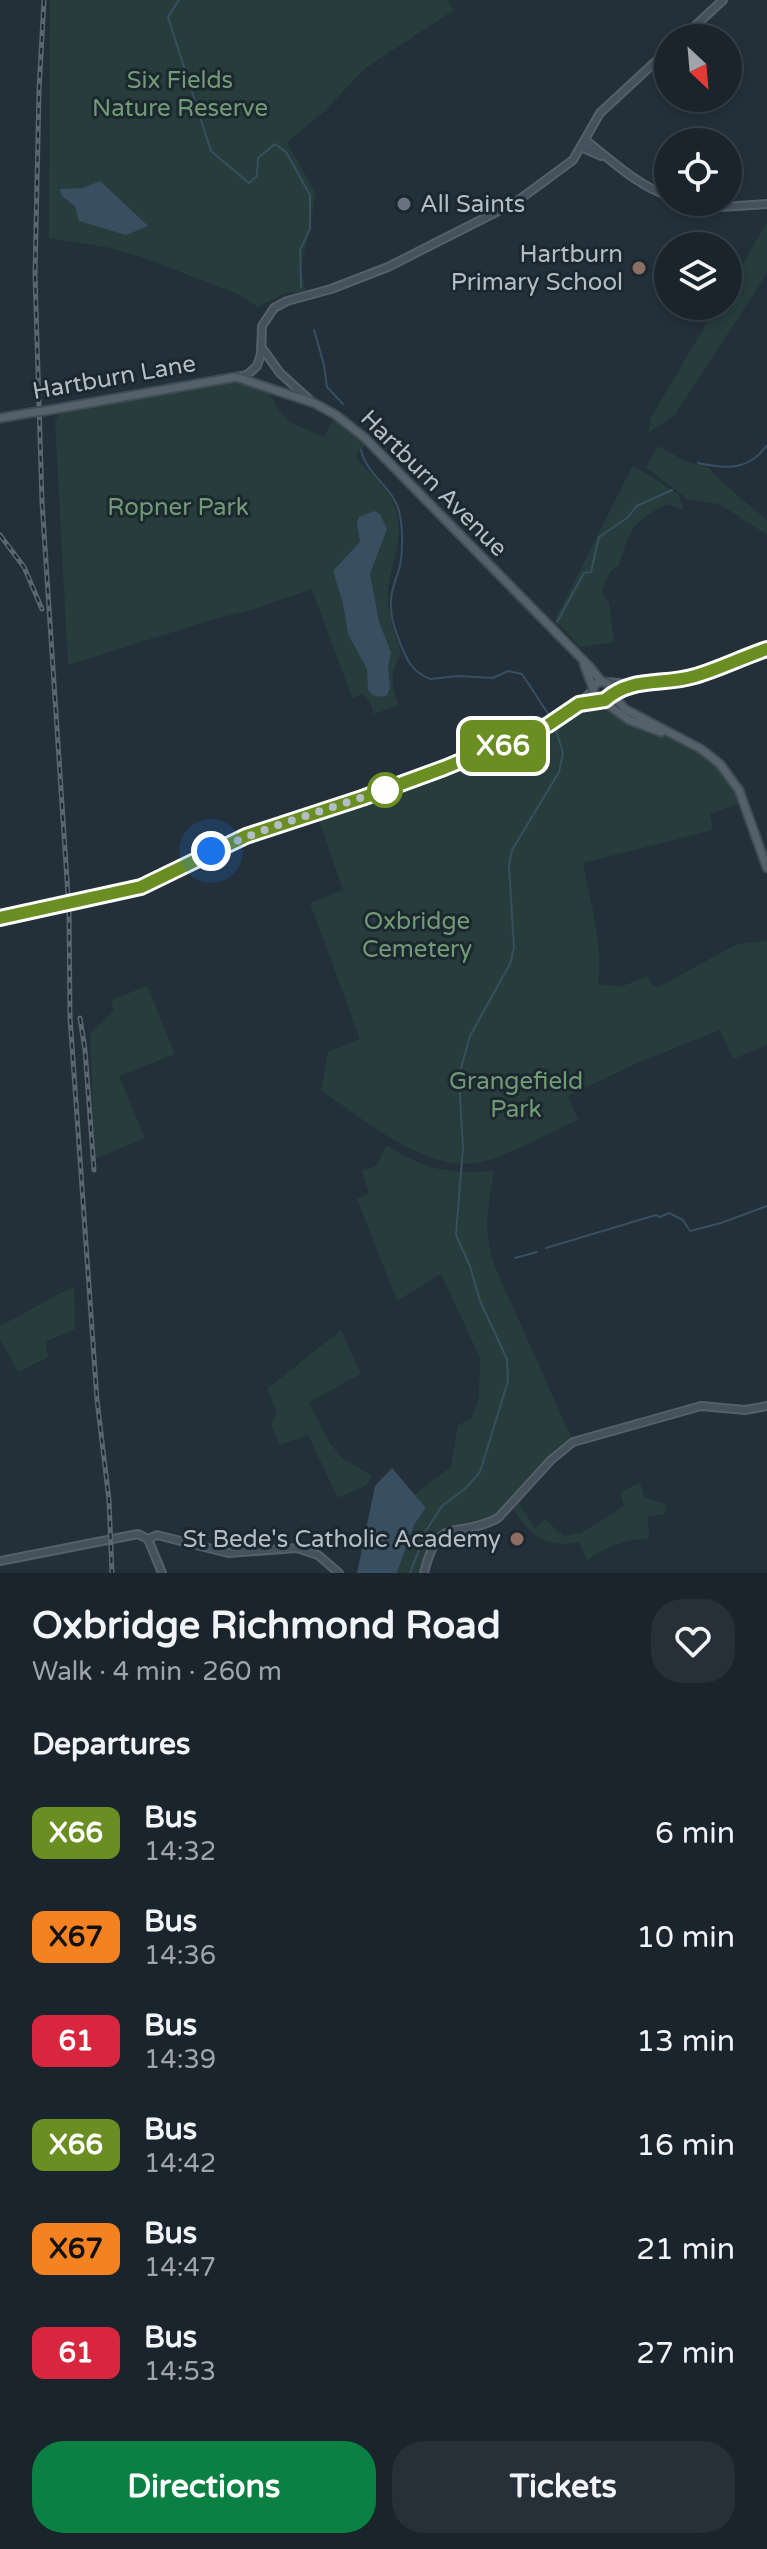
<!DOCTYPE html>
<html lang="en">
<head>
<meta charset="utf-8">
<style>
	body { margin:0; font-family:"Varela Round",sans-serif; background:#273038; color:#f1f3f6; height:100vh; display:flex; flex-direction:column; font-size:30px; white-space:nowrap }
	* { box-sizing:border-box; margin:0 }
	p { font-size:26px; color:#9fa4a9 }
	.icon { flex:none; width:44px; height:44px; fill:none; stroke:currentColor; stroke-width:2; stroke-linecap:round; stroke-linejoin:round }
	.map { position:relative; height:1573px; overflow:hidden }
	.sheet { display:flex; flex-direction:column; background:#1a242c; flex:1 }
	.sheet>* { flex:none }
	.badge { padding:0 16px; border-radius:12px; font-size:28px; line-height:52px }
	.needle { width:52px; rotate:154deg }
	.controls { position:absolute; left:654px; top:24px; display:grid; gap:16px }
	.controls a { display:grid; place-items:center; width:88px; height:88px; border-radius:50%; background:#1a242c; box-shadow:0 4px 12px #0003,0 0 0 2px #384148; font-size:40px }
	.you { position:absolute; width:40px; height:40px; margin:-20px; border:6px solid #fff; border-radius:50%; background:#1a73e8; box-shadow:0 0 0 12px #1a73e833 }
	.map>.badge { position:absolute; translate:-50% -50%; box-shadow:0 0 0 4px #fff }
	h2 { padding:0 32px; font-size:30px; line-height:72px }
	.round { display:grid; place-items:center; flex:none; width:84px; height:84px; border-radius:32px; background:#273038 }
	.head { display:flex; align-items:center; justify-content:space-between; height:136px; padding:0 32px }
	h1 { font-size:38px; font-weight:700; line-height:60px }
	.button { display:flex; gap:16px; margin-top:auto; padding:16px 32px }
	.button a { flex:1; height:92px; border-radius:32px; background:#0b8043; color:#fff; font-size:32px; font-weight:700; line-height:92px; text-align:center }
	.button a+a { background:#273038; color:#f1f3f6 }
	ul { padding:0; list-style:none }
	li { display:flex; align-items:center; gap:24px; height:104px; padding:0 32px }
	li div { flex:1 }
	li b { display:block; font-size:30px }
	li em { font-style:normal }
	li .badge { min-width:88px; font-weight:700; text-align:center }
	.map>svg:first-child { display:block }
</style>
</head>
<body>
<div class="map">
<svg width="767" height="1573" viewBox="0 0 767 1573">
	<rect width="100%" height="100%" fill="#23303a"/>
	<g fill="#263d3b">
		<path d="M50 0H447L454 10 364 69 324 112 287 142 316 194 301 269 306 292 285 293 258 307 238 294 141 257 106 247 49 238Z"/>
		<path d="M767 223V272L759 286 675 415 648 433 651 417 717 306H728V288Z"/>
		<path d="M236 379 267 389C289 429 286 419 324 437L334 418 366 445 357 453 358 460C371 475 390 490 396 510 404 537 393 558 389 584 385 606 394 632 401 653 390 673 390 684 399 705L374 714 370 701 363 694 352 698 312 589 251 610 214 619 68 665 55 421 61 411Z"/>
		<path d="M658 446 687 462 708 467 722 482 767 520V535L719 504 687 499 646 467Z"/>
		<path d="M633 465 679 495 683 510 667 504C632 523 631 527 619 565 608 570 606 581 602 592L609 602 614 642 580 647 555 620Z"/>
		<path d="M591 708 607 712 639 730 679 737 720 764 743 802 710 814 713 830 583 863C590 902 604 945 598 984L620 987 648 976 652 985 659 987 737 944 767 941V1045L733 1059 720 1030 633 1065 568 1096 578 1120C551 1132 508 1156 481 1162 427 1174 363 1119 321 1090L328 1052 360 1039 310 903 343 890 317 815 470 765 526 742 580 710Z"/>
		<path d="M147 986 175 1054 119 1076 145 1138 95 1159 90 1034 114 1011 111 1000Z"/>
		<path d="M387 1145C430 1172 445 1173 494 1171 488 1211 482 1228 495 1267L571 1437 553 1451 494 1514C484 1520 474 1521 462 1523 433 1528 427 1547 419 1573H397L414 1525 426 1509 414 1495 451 1467 458 1425 471 1419 479 1398 480 1358 441 1274 397 1301 357 1199 369 1194 362 1171 376 1166Z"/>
		<path d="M74 1286 75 1329 45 1342 48 1357 18 1372 0 1339V1326Z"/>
		<path d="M341 1330 361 1374 309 1402 329 1442 342 1458 372 1476 366 1485 338 1498 308 1435 279 1445 271 1424 277 1413 267 1389Z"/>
		<path d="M640 1483 644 1497 667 1505 664 1515 648 1516 649 1538C626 1539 605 1547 587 1560L579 1542C545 1549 532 1536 513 1509L519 1503 535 1529 544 1519 564 1536 577 1533 578 1535 624 1506 620 1492Z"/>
	</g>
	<g fill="#374f60">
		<path d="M100 181 148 226 126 235 79 221 75 206 62 196 60 189 83 188Z"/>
		<path d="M374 511 380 514 387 529 370 574 379 622 391 652 388 668 390 688 387 695C380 698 372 697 368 690L367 669 348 634 343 603 333 571 360 542 357 523 359 517Z"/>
		<path d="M392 1468 426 1508 414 1525 397 1573H357L375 1486Z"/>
	</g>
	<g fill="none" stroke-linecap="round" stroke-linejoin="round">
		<g stroke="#374f60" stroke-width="2">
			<path d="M179 0 168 17 211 151 249 183 257 176 258 158 275 144 286 152 310 195V229L300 250 301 287"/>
			<path d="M314 330 324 365 327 387 343 404"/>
			<path d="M361 450C367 476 393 487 399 511 403 527 403 550 400 566 397 578 391 588 391 601 390 617 395 629 400 643 407 660 412 672 430 679L458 676 493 678 508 671 522 674 551 718"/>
			<path d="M698 463C726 469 749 471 767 445"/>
			<path d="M557 622 584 573 591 572 599 537 627 518 637 506 672 490"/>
			<path d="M546 1248 656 1215 660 1217 669 1213 683 1220 690 1231 721 1223 767 1206"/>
			<path d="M515 1258 537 1252"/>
			<path d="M410 1573 427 1529 442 1506 466 1488 480 1472 508 1381 507 1359 480 1301 470 1266 456 1235 463 1147 460 1096 461 1068 470 1036 510 964 514 948 509 865 512 850 559 772 563 753 554 724"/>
		</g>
		<g stroke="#556068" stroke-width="10">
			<g id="secondary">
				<path d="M682 38 723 0"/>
				<path d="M585 140C613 161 635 184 668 196"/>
				<path d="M581 147 601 156"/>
				<path d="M686 202 721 207 767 204"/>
				<path d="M262 348 280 373 311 401"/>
				<path d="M236 377 247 375 257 366 261 354 262 326 274 308 287 301 331 289 388 267 516 202 573 160 600 113 668 50"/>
				<path d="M605 682 630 684 693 677 767 649"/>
				<path d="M611 692 630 684"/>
				<path d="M579 704 599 700"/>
				<path d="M0 918 141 887 246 836 362 798 505 745 556 720 579 704 593 690"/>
				<path d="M148 1539 157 1535 228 1553 297 1548 318 1555 339 1573"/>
				<path d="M148 1539 162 1573"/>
				<path d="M0 1561 138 1534 148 1539"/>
				<path d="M424 1573C439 1512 457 1540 498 1518L551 1460 573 1442 701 1406 745 1410 767 1406"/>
			</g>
		</g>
		<g stroke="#404b53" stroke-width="11">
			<g id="primary">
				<path d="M44 411 236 377 314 403 336 415 365 438 589 666 602 682"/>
				<path d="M0 418 29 413"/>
				<path d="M584 664 593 688"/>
				<circle cx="602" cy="691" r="9"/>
				<path d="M611 693 625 709 701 749 720 764 739 790 767 868"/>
				<path d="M601 700 629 720 661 732"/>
			</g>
		</g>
		<use href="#secondary" stroke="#45515d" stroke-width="6"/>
		<use href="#primary" stroke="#55616a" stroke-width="7"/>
		<g stroke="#596671" stroke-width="5">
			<g id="rail">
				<path d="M44 0 39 90 35 275 42 502 69 910 70 1017 97 1400 109 1500 112 1573"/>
				<path d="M0 535 24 567 42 609"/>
				<path d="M80 1018 85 1050 94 1170"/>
			</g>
		</g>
		<use href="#rail" stroke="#1c272f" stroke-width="2" stroke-dasharray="6" stroke-linecap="butt"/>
		<g stroke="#404b53" stroke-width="11" stroke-linecap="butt">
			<path id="primary-bridge" d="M29 413 44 411"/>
		</g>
		<use href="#primary-bridge" stroke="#55616a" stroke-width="7"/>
	</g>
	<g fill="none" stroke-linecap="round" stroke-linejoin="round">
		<g stroke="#fff" stroke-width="18">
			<path id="line" d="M0 918 141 887 246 836 362 798 444 768 548 725 579 704 605 700C632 676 662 686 695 676 719 669 743 657 767 649"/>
		</g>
		<use href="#line" stroke="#6b8e23" stroke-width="12"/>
		<path stroke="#b2bdc6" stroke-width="8" stroke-dasharray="0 14.4" d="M211 851 272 827 385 790"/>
	</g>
	<circle fill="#6b7280" stroke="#1c272f" stroke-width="3" cx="404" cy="204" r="8"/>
	<g fill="#8d6e63" stroke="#1c272f" stroke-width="3">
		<circle cx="639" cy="268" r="8"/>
		<circle cx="517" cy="1539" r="8"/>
	</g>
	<circle fill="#fff" stroke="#6b8e23" stroke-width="4" cx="385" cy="790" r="16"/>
	<g text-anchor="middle" stroke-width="6" stroke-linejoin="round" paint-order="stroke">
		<g font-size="24" fill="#719b74" stroke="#1c272f">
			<text x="180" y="88">Six Fields<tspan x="180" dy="28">Nature Reserve</tspan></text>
			<text x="178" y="515">Ropner Park</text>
			<text x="417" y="929">Oxbridge<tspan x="417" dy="28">Cemetery</tspan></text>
			<text x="516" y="1089">Grangefield<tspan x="516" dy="28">Park</tspan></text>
		</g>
		<g font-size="24" fill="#b2bdc6" stroke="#1c272f" text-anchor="end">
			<text x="420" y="212" text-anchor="start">All Saints</text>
			<text x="623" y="262">Hartburn<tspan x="623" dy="28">Primary School</tspan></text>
			<text x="501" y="1547">St Bede's Catholic Academy</text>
		</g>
		<g font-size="24" fill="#b2bdc6" stroke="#1c272f">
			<text transform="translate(114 377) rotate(-10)" y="8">Hartburn Lane</text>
			<text transform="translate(434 483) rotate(45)" y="8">Hartburn Avenue</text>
		</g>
	</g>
</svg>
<div class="controls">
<a><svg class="needle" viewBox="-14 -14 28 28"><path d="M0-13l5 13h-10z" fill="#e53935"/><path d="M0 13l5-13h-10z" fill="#9fa4a9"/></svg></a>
<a><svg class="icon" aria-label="locate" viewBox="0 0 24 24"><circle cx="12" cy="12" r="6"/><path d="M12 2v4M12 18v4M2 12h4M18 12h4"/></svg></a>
<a><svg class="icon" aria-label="layers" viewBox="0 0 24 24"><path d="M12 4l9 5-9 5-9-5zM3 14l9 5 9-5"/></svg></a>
</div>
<div class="you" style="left:211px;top:851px"></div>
<b class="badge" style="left:503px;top:746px;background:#6b8e23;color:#fff">X66</b>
</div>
<section class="sheet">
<div class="head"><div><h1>Oxbridge Richmond Road</h1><p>Walk · 4 min · 260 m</p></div><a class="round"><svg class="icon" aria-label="heart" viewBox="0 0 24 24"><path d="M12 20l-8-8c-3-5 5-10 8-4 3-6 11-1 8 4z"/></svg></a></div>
<h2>Departures</h2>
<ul>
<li><span class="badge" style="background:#6b8e23;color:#fff">X66</span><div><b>Bus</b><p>14:32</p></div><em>6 min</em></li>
<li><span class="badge" style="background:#f58220;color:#111">X67</span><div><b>Bus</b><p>14:36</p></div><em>10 min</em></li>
<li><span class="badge" style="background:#d7263d;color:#fff">61</span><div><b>Bus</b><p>14:39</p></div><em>13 min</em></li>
<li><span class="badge" style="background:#6b8e23;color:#fff">X66</span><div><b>Bus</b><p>14:42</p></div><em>16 min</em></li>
<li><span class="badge" style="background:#f58220;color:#111">X67</span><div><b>Bus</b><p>14:47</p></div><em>21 min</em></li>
<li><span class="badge" style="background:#d7263d;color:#fff">61</span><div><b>Bus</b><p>14:53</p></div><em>27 min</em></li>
</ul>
<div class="button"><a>Directions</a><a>Tickets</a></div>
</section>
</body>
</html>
